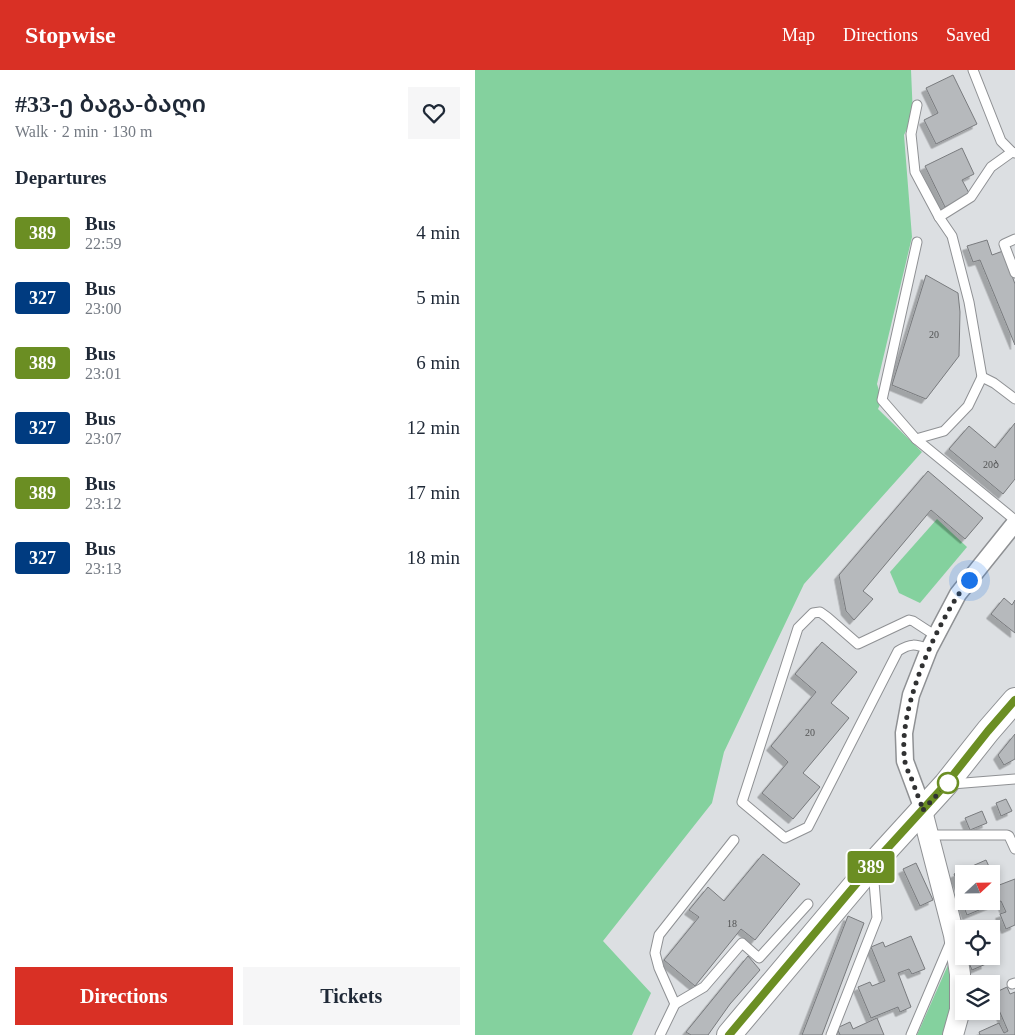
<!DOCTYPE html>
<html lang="en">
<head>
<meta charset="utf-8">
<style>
	body { margin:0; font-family:"Times New Roman","Noto Sans Georgian",serif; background:#f6f6f7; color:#1f2937; height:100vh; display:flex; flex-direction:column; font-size:19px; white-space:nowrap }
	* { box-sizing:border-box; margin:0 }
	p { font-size:16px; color:#747a83 }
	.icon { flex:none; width:28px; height:28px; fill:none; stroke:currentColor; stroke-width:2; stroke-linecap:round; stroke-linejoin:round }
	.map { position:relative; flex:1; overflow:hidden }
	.drawer { display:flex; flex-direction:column; background:#fff; width:475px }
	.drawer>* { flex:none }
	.badge { padding:0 10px; border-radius:4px; font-size:18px; line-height:32px }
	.needle { width:32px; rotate:68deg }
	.controls { position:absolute; left:480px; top:795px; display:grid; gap:10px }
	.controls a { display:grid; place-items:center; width:45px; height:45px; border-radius:0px; background:#fff; box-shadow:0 2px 8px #0003; font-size:25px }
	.you { position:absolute; width:25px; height:25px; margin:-12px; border:4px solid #fff; border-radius:50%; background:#1a73e8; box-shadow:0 0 0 8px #1a73e833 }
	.map>.badge { position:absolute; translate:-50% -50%; box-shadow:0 0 0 2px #fff }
	h2 { padding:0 15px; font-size:19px; line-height:45px }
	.round { display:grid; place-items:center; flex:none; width:52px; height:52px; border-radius:0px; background:#f6f6f7 }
	.head { display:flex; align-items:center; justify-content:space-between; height:85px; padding:0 15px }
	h1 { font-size:24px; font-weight:600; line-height:38px }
	.button { display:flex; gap:10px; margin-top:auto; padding:10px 15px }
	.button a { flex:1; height:58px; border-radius:0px; background:#d93025; color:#fff; font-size:20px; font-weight:600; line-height:58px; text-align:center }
	.button a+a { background:#f6f6f7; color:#1f2937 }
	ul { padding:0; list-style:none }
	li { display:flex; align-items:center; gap:15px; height:65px; padding:0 15px }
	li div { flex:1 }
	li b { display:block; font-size:19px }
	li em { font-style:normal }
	li .badge { min-width:55px; font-weight:700; text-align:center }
	header { display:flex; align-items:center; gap:30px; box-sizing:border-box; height:70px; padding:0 25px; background:#d93025; color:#fff }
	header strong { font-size:24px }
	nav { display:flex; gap:28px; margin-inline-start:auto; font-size:18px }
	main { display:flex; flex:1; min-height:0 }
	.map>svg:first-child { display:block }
</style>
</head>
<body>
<header>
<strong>Stopwise</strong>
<nav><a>Map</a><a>Directions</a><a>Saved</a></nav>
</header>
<main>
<section class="drawer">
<div class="head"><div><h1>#33-ე ბაგა-ბაღი</h1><p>Walk · 2 min · 130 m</p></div><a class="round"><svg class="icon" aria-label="heart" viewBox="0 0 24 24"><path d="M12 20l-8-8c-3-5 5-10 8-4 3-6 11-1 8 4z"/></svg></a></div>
<h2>Departures</h2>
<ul>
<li><span class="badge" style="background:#6b8e23;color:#fff">389</span><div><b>Bus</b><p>22:59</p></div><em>4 min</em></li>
<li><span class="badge" style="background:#003b80;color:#fff">327</span><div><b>Bus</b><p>23:00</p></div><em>5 min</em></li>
<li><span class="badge" style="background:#6b8e23;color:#fff">389</span><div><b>Bus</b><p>23:01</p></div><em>6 min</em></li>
<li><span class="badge" style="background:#003b80;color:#fff">327</span><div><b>Bus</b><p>23:07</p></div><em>12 min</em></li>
<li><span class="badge" style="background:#6b8e23;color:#fff">389</span><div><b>Bus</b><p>23:12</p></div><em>17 min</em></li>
<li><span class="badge" style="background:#003b80;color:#fff">327</span><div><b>Bus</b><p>23:13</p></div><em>18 min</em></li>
</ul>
<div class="button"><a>Directions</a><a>Tickets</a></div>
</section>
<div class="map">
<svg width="540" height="965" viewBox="0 0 540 965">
	<defs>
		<filter id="shadow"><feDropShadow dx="-4.5" dy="4.5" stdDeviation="0" flood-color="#0004"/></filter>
	</defs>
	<rect width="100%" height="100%" fill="#dcdfe2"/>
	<g fill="#84d19e">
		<path d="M0 0H436L438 47 429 65 437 167 402 314 407 330 403 339 447 382 329 514 249 682 237 733 128 871 176 923 157 965H0Z"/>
		<path d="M462 449 492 477 445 533 424 523 415 502Z"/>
		<path d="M473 895 479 938 468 965H442Z"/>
	</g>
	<g fill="#b6b9bc" stroke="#797b7e" filter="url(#shadow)">
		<path d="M478 5 502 54 461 74 449 50 463 43 451 18Z"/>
		<path d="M487 78 499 104 487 110 495 125 470 137 450 96Z"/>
		<path d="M512 170 517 185 528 181 540 214V275L505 190 498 192 492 176Z"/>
		<path d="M451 205 483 223 485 242 484 286 451 329 417 315Z"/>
		<path d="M540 353V409L528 424 474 379 494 356 520 378Z"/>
		<path d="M453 401 508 448 490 469 456 440 388 521 398 529 379 550 371 541 364 505Z"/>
		<path d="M529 528 537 535 540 530V563L516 544Z"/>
		<path d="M347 572 382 602 356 633 374 648 328 703 345 717 318 749 287 723 313 692 296 676 341 622 320 604Z"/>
		<path d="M540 664V689L529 695 523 685Z"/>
		<path d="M531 729 537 741 526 746 521 733Z"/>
		<path d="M507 741 512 753 495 760 490 748Z"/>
		<path d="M288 784 325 814 280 870 266 859 220 916 189 890 224 847 214 840 233 817 249 831Z"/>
		<path d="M511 790 517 803 489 804V826L479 804Z"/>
		<path d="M441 793 458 830 445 836 428 799Z"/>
		<path d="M540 809V855L531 859 525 844 531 842 526 831 492 845 487 832 489 831H516V810L519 817Z"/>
		<path d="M373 846 389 853 347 965H327Z"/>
		<path d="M436 866 450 899 437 904 434 899 423 903 436 937 425 942 423 937 396 948 383 917 395 912 397 916 410 911 396 877 408 872 410 877Z"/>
		<path d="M273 886 285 900 255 934 233 965H216L211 962Z"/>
		<path d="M491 886H507L511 894 497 900Z"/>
		<path d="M532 917 535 924 540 922V965H505L504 962 524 953 529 963 533 961 517 924Z"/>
		<path d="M402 948 409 965H365L362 958 375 952 378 959Z"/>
	</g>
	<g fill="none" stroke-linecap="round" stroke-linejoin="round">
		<g stroke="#8f9194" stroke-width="11">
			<g id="service">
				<path d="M498 0 526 71 537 82 540 83"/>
				<path d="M442 35 436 64 440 102 464 147 477 166 494 232 507 307"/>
				<path d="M464 147 496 127 516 97 537 82"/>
				<path d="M540 169 529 174 540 203"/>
				<path d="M442 172 407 330 441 369 469 361 493 336 507 307 519 313 540 329"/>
				<path d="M441 369 540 450"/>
				<path d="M454 579C440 574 436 573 423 581L333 757 310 768 267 732 323 558 338 543 345 542 352 547 383 574 434 550 438 551 461 566"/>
				<path d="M477 714 540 709"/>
				<path d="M453 765H532L534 766 540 779"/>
				<path d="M537 914 540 913"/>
				<path d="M200 934 229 917 267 873 284 888 333 834"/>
				<path d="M185 965 200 934 184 898 180 883 184 865 259 770"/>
				<path d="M356 965 402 848 398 800"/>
				<path d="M436 965 476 871"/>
			</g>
		</g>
		<g stroke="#8f9194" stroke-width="19">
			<path id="minor" d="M447 741 446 734 430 691 429 663 436 625 454 579 483 524 540 453"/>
		</g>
		<g stroke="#8f9194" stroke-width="22">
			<path id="tertiary" d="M447 741 479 865 485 904V940L478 965"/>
		</g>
		<g stroke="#8f9194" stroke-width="26">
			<path id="secondary" d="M254 965 398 794 471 714 513 661 540 630"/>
		</g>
		<use href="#service" stroke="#fff" stroke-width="9"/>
		<use href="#minor" stroke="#fff" stroke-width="16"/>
		<use href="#tertiary" stroke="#fff" stroke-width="20"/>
		<use href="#secondary" stroke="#fff" stroke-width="24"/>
	</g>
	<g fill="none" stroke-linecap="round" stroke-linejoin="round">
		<g stroke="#fff" stroke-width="11">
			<path id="line" d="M254 965 398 794 471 714 513 661 540 630"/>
		</g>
		<use href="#line" stroke="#6b8e23" stroke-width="8"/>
		<path stroke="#303132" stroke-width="5" stroke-dasharray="0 9" d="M473 713 447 741 446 734C442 724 439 715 435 705 433 701 430 696 430 691 421 641 463 549 494 510"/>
	</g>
	<circle fill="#fff" stroke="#6b8e23" stroke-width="2.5" cx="473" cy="713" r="10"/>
	<g text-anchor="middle" stroke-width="4" stroke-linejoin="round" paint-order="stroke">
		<g font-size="10" fill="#525354">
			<text x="459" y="268">20</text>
			<text x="516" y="398">20ბ</text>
			<text x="335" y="666">20</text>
			<text x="257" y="857">18</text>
		</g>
	</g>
</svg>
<div class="controls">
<a><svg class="needle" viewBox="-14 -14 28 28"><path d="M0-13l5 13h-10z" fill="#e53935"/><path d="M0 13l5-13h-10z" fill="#747a83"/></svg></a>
<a><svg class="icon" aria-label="locate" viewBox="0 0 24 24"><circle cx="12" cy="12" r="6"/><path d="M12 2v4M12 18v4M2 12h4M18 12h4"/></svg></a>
<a><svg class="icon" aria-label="layers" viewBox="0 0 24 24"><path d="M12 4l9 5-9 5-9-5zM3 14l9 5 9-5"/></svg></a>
</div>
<div class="you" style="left:494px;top:510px"></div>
<b class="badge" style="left:396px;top:797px;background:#6b8e23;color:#fff">389</b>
</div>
</main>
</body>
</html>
